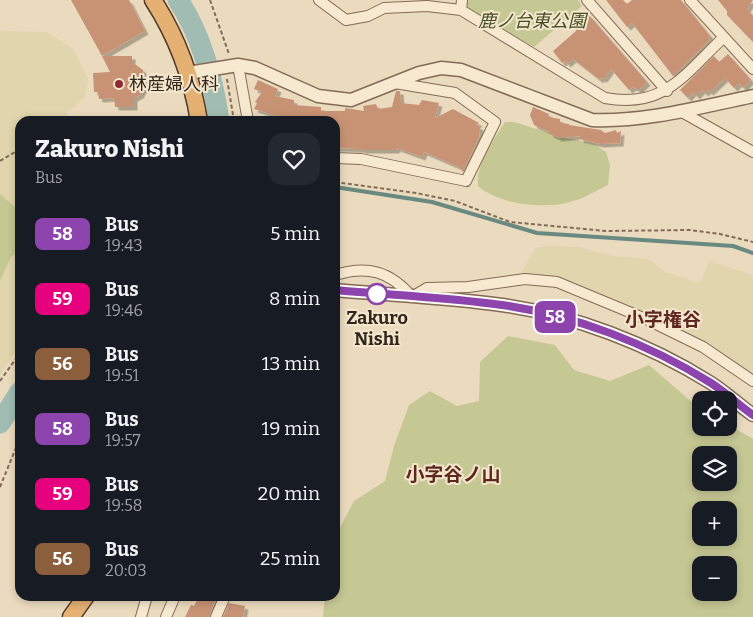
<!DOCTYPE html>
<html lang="en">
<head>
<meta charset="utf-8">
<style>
	body { margin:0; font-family:Bitter,"Noto Sans JP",serif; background:#242831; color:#f1f3f6; height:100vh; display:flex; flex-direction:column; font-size:19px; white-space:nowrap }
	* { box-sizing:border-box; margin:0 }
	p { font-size:16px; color:#9ea1a6 }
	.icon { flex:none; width:28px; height:28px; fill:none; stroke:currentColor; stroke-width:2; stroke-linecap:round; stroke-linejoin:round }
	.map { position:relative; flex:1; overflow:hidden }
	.drawer { position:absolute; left:15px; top:116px; width:325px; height:485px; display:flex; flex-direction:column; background:#171b24; border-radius:15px; box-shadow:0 2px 8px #0003 }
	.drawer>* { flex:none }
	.badge { padding:0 10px; border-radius:8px; font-size:18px; line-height:32px }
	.fabs { position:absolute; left:692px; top:391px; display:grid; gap:10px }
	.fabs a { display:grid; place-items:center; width:45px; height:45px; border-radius:10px; background:#171b24; box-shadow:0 2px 8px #0003; font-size:25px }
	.map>.badge { position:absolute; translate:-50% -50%; box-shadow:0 0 0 2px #fff }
	.round { display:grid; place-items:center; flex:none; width:52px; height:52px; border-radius:15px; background:#242831 }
	.headline { display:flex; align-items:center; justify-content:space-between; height:85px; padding:0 20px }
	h1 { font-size:24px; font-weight:800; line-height:38px }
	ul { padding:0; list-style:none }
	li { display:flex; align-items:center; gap:15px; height:65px; padding:0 20px }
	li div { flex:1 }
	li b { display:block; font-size:19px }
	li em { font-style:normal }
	li .badge { min-width:55px; font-weight:700; text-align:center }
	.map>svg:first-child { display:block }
</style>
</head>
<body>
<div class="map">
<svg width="753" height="617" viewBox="0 0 753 617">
	<defs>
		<filter id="shadow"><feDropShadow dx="3.5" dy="3.5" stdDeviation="0" flood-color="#0004"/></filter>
	</defs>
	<rect width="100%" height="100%" fill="#ebdbbe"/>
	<g fill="#e0d5ac">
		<path d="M0 31 47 32 74 50 88 79 85 97 67 113V121H20V210L0 194Z"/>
		<path d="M548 246 579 247 612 256 649 259 665 272 696 282 702 280 709 261 753 275V379L613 301 521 274 535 248Z"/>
		<path d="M20 251V344L0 375V281L11 257Z"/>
	</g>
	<g fill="#c5c893" fill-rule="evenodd">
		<path d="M467 0H578L582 6 534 47 465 10Z"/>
		<path d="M505 122H514L559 136 594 144 606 152 610 165 608 185C597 190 585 198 573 201 547 210 499 205 478 186 476 164 493 141 505 122Z"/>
		<path d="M0 194 20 211V251L11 257 0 281Z"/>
		<path d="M508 336 555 345 574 370 610 381 649 365 701 410V428H729V425L753 439V617H323L325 596H335V537L354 501 385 481 394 446 409 405 430 391 457 406 479 401 480 362ZM701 455H729V482H701ZM701 510H729V538H701ZM701 565H729V592H701Z"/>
	</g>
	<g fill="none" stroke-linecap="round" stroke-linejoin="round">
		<path stroke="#698a80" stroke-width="4" d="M335 187 432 202 537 233 733 246 753 253"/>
		<g stroke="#a1bdb3" stroke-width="21">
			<path d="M178 0C202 36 213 79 219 121"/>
			<path d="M0 423 20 392"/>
		</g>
	</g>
	<g fill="#c89375" filter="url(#shadow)">
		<path d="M71 0H129L145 31 102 56Z"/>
		<path d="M606 0H623L627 4 632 0H681L710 36 708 38 710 40 673 76 632 23 627 27Z"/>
		<path d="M718 0H753L747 9 753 16V42L727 15V11Z"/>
		<path d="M589 15 647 82 639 90 633 87 629 90 611 69 604 79 601 78 600 80 573 59 567 64 565 61 562 63 553 51 576 31V26Z"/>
		<path d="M728 54 751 80 743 88 739 83 734 88 725 78 710 92 708 90 705 93 702 90 696 96 693 92 688 98 680 90 714 56 719 62Z"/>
		<path d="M102 56H132V62L143 70 144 88 140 95 134 98V107H115L114 98 99 99 98 92H94L93 73 110 72Z"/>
		<path d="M258 80 278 89 275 96 294 100V105L321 107V111H345V108L364 111 363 106 376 104 378 109 392 107 396 91H400L401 103 419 105 422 100 439 103 435 118 453 109 479 123 476 125 480 127 479 137 463 172 459 167 424 152 422 157 397 148 396 150H362L361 149 335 148V121H293L254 109 257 103 255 102 262 92 254 89Z"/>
		<path d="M533 107 549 114 548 117 560 119V123L569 124V125L601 130 605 133 616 130 617 133 621 131 620 143 600 144 580 139V136L559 138 550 134V132L534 125 530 115Z"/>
		<path d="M199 596H217L209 617H185L191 605 194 606Z"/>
		<path d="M229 603 245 606 243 617H223Z"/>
	</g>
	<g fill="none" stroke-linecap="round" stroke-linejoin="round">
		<g stroke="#826c58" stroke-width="12">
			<g id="minor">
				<path d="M319 0 346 20 368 16 384 8 427 6 461 10 605 98C664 109 684 75 723 38"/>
				<path d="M587 0 667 91"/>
				<path d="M690 0 753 69"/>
				<path d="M461 10 462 0"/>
				<path d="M238 65 248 121"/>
				<path d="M680 111 753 152"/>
				<path d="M335 158 361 159 466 181 495 122 455 93 395 83"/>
				<path d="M335 275C367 265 390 271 412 297L427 288 468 287 525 279 557 282 646 319 703 347 753 381"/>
				<path d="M141 617 147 596"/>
				<path d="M166 617 175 596"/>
				<path d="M216 617 225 596"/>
			</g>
		</g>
		<g stroke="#826c58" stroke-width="15">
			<g id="tertiary">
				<path d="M188 73 238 65 255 68 318 96 351 100 419 73 441 68 461 70 592 120C646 122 700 107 753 96"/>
				<path d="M335 290C390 295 447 297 502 305 574 315 649 344 711 383 725 392 739 405 753 415"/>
			</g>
		</g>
		<g stroke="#503b2c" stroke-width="19">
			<g id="trunk">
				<path d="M153 0C177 37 192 78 199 121"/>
				<path d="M71 617 86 596"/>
			</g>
		</g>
		<g stroke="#826c58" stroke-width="2" stroke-dasharray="4 2.5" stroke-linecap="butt">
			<path d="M210 0 229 54"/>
			<path d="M227 79 234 121"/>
			<path d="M57 121H60"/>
			<path d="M0 161 20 149"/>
			<path d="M335 182 416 193 455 201 510 222 606 231 690 230 720 234 753 242"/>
			<path d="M0 381 20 353"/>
			<path d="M0 487 20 438"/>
		</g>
		<use href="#minor" stroke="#f7e9d0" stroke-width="10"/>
		<use href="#tertiary" stroke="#f7e9d0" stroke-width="12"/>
		<use href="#trunk" stroke="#e4b173" stroke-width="16"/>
	</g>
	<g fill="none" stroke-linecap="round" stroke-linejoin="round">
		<g stroke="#fff" stroke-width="11">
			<path id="line" d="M335 290C390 295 447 297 502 305 574 315 649 344 711 383 725 392 739 405 753 415"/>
		</g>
		<use href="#line" stroke="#8e44ad" stroke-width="8"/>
	</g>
	<circle fill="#8e2b31" stroke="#f3e6cd" stroke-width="2" cx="119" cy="84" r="5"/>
	<circle fill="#fff" stroke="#8e44ad" stroke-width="2.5" cx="377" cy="294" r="10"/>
	<g text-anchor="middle" stroke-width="4" stroke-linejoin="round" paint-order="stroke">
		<g font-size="18" font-style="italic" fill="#454e23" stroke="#f3e6cd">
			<text x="532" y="27">鹿ノ台東公園</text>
		</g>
		<g font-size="18" fill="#32251c" stroke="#f3e6cd" text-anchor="start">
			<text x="129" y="90">林産婦人科</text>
		</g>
		<g font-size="18" font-weight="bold" fill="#32251c" stroke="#f3e6cd">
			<text x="377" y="324">Zakuro<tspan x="377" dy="21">Nishi</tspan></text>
		</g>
		<g font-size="19" font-weight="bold" fill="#5d271d" stroke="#f3e6cd">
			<text x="663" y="326">小字権谷</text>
			<text x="453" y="481">小字谷ノ山</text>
		</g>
	</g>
</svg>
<div class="fabs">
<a><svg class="icon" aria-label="locate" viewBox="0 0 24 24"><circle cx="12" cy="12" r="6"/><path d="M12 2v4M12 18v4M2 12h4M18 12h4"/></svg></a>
<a><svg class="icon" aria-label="layers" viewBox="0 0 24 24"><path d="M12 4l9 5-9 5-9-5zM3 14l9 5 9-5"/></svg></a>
<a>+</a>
<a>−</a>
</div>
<b class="badge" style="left:555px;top:317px;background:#8e44ad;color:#fff">58</b>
<section class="drawer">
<div class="headline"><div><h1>Zakuro Nishi</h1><p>Bus</p></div><a class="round"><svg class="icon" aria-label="heart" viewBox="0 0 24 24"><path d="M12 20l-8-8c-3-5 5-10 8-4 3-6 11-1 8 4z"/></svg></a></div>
<ul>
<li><span class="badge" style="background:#8e44ad;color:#fff">58</span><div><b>Bus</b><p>19:43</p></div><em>5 min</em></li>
<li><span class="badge" style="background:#e6007e;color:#fff">59</span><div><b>Bus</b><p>19:46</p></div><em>8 min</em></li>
<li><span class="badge" style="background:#8b5e3c;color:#fff">56</span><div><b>Bus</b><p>19:51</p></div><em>13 min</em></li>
<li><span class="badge" style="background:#8e44ad;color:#fff">58</span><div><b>Bus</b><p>19:57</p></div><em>19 min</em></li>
<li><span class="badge" style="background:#e6007e;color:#fff">59</span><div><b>Bus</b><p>19:58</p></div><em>20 min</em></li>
<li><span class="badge" style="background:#8b5e3c;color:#fff">56</span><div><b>Bus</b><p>20:03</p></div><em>25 min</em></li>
</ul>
</section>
</div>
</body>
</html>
